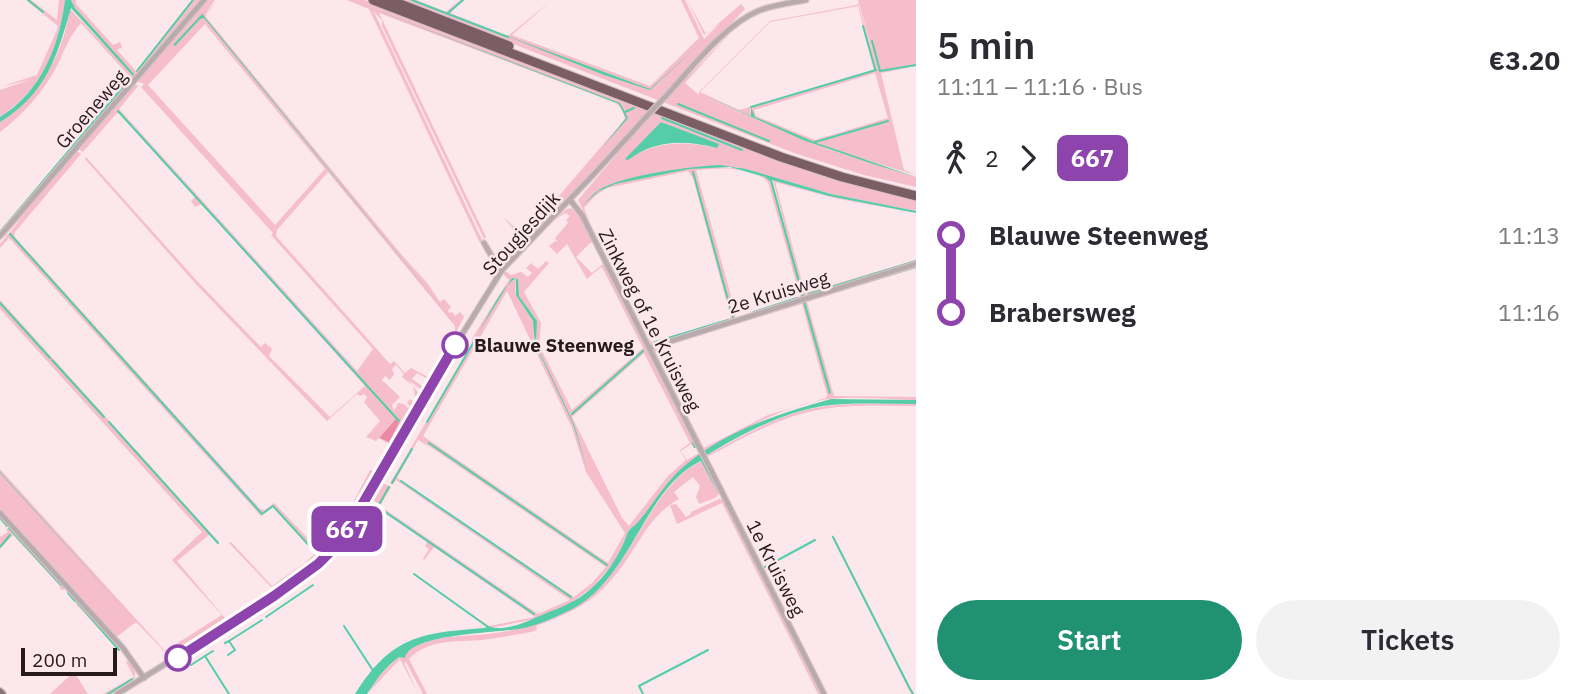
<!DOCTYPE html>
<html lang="en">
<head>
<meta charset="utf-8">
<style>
	body { margin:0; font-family:"IBM Plex Sans",sans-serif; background:#f2f2f3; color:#2b2b33; height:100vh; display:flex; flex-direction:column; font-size:26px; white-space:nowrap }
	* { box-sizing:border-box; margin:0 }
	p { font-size:23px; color:#7c7c81 }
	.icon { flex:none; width:38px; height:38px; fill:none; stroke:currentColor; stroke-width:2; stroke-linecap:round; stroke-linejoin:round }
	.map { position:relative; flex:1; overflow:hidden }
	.panel { display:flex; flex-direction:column; background:#fff; width:665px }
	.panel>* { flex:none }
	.badge { padding:0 14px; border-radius:10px; font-size:24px; line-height:46px }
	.scale { position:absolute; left:21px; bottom:18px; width:96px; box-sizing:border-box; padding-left:7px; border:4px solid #261a1d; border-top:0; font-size:19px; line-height:24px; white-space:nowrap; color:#261a1d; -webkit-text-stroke:5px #fbe7ec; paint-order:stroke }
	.map>.badge { position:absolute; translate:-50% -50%; box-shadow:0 0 0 4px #fff }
	.legs { display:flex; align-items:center; gap:10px; height:77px; padding:0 21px; font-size:23px }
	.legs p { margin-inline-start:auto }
	.head { display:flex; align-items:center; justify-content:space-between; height:119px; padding:0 21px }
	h1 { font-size:38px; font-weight:600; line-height:52px }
	.primary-button { display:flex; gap:14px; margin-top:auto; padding:14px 21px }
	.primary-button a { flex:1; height:80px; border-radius:42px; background:#219173; color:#fff; font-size:28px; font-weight:600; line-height:80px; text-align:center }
	.primary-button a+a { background:#f2f2f3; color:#2b2b33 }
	ul { padding:0 21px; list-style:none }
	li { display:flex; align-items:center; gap:24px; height:77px; font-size:26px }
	li i { display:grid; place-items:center; width:10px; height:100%; margin:0 9px; background:currentColor }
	li i::after { content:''; width:18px; height:18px; margin:-9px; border:5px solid; border-radius:50%; background:#fff }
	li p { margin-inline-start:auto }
	li:first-child i { background:linear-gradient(#0000 50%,currentColor 0) }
	li:last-child i { background:linear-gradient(currentColor 50%,#0000 0) }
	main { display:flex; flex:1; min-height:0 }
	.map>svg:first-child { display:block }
</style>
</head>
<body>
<main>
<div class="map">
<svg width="916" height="694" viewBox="0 0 916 694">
	<rect width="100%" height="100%" fill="#fbe7ec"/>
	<g fill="#f6bdcb" fill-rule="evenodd">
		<path d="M26 0H31L57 20 59 0H65C58 49 44 87 0 117V90L29 80 0 87 37 75 57 30 58 26Z"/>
		<path d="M71 0H76V4L113 45 120 42 122 47 117 50 136 71 192 0H202L0 234V231L131 78 81 23C69 36 65 50 57 66 43 92 24 114 0 132V122C40 95 62 57 70 9L133 75 75 8Z"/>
		<path d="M206 0H215L207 11 218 0 206 14V17L401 254 428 284 440 302 444 299 451 307 448 311 449 313 452 312 455 316 460 312 464 317 435 372 428 379 417 373 412 379 422 386V390L408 380 420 395 415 396 413 386 402 377 404 374 396 365 392 369 394 374 390 380 385 376 382 380 400 397 392 405 394 411 398 403 404 404 408 408 410 406 407 403 410 399 414 402 401 425 409 414C404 427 394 434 391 445L382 440 396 420 376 441 366 437 380 421 364 402 367 397 364 394 360 396 357 394 327 421 195 283 85 159 86 157 197 281 258 344 261 347 265 343 272 349 269 356 330 417 365 386 205 208 201 204 195 207 191 201 195 197 119 113 116 114 83 152 78 149 135 84 138 86 119 109 357 371 373 349 271 235 273 233 141 87 144 84 136 81ZM205 24 325 169 275 225 148 85ZM328 172 455 326V332L428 377 411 368 405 373 394 361 390 364 276 236 277 230Z"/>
		<path d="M347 0H364L792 165 916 199V211L831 194 736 167H697L735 168 769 178 803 296 773 180 829 196 916 213 834 198 775 182 805 293 916 260V263L752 314 751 312 800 296 768 182C752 165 717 168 696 170L736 314 734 319 730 321 649 344 578 200 649 116 644 115 548 219 554 206 542 225 501 266 503 261 524 241 503 217 523 235 527 233 625 119 622 109 616 103 379 13 486 237 484 239 382 26V20L374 12 483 242 480 243 369 9ZM661 122 717 148C685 141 656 140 628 160ZM688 171 693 178 731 318 652 342 646 337 592 229 584 208 595 196 607 188Z"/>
		<path d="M400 0H416L446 12 460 0H464L450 13 508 36 552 0 512 35 650 86 699 38 681 0H685L704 39 720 23 704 35 687 0 706 34 741 4 745 9 661 97 667 100 668 97 733 30 685 83 699 95V92L770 21 857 5 858 3 878 71 858 0H916V66L881 73 904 170 916 175 849 155 795 135 755 117 750 108 751 116 702 96 825 148 916 177V187L864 175 797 154ZM858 6 874 68 873 70 739 110 700 92 770 22ZM875 73 888 118 815 140 756 116 754 110Z"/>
		<path d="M77 151 81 154 15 232 14 236 260 509 265 510 274 503 319 550 333 535 347 515 343 511V507L347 505 351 507 370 470 374 471 356 503 364 492C346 536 315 570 272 590L283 581 271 587 229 543 231 542 272 586 305 563 316 553 273 506 261 516 9 238 0 248V244L26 213 0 241V238Z"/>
		<path d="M571 208 580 217 594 242 590 243 576 257 592 273 603 264 596 246 697 446 694 448 691 444 681 451 687 460 699 453 700 455 671 479 640 521 629 530 615 561 594 586 571 603 535 619 490 628 414 575 489 626 535 617 434 547 424 560 423 559 429 549 425 546 427 542 379 509 365 531H362L377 504 372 496 380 482 391 487 380 506 538 614 570 600 399 482 396 480 393 484 390 483 473 343 472 339C484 319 496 299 509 280L503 274 505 271 511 275 521 272 528 277 532 273 526 268 531 263 538 269 546 261 549 263 524 292 541 323 539 345 572 410 643 348 603 269 601 267 587 279 567 244 557 254 549 246 555 241 558 242 555 238 568 223 566 220 570 216 565 213 553 221 567 209ZM512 278 518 279 519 296 537 321 536 342 551 377 534 342V323L515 293 516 280 510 282ZM507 291 572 428 586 472 625 533 608 563 423 436ZM644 353 690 443 680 450 686 460 668 476 629 526 622 518 572 417ZM418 440 432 448 606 567 592 583 574 597 397 478Z"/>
		<path d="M916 265V268L807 302 834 396 916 397V400C888 399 857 396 829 399 786 404 746 429 709 448L704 453 652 350 653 348ZM802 304 827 395 826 398 768 415 704 448 655 353 667 345Z"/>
		<path d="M0 300 219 542 209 535 177 561 225 618 168 655 136 622 115 638 0 512V469L165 651 222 615 172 560 202 532 0 309Z"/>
		<path d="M916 404V406C885 406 853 404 823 409 780 416 745 437 707 457L762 568 816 539 762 570 705 456C735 440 765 422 798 412 836 401 877 404 916 404Z"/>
		<path d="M702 458 720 493 715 498 699 504 696 497 700 486 693 477 674 492 679 499C648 516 638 547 617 573 591 605 572 612 536 626L537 630 531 632C515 635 498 638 482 640 457 642 427 639 409 659L427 694H423L406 662 404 663 418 694 400 659 367 694C376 680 385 668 399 657L404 658 406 652C431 635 459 637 488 634 521 630 556 621 583 602 633 568 651 483 702 461Z"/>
		<path d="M719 499H723L822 694H818L722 503 677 524 670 505 676 504 686 517 691 514V512Z"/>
		<path d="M10 527 66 587 63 590 60 589V586L13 535 0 549V537L8 532 6 530 8 528 61 585Z"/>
		<path d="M833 535 911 689 914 694H911L832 536Z"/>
		<path d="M77 602H79L121 649 119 651 76 604Z"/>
		<path d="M230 617 212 633 160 664 167 657Z"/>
		<path d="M130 660 135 672V678L112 694H103L134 677 126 662Z"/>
		<path d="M74 672 88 694H50Z"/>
	</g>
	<path fill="#eb8aa5" d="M396 419 399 423 389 442 379 438Z"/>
	<g fill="#54cda8">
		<path d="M65 0H71L75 8 134 74 133 76 71 8C57 57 46 94 0 122V117C42 91 59 46 65 0Z"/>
		<path d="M350 0 620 103 628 118 602 148 626 118 619 104Z"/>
		<path d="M203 13V15L455 324 204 18 200 19 175 46 173 45Z"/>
		<path d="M507 36 650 89 701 43 650 90 604 75Z"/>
		<path d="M703 95 751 116V107L755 117 817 143 916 177 870 163 803 140Z"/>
		<path d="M661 122 719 144 717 148C685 140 656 139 628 160L625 159Z"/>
		<path d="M720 165 746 169 831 194 916 211V213L829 196 772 180 804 296 802 297 770 181 765 177 730 167 689 169 615 184 599 191 583 205C588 200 593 194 599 190 622 175 693 166 720 165Z"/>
		<path d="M512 278 518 279 519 296 537 321 536 344 574 424 587 469 573 424 535 344 533 321 516 295V279C501 284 484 326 474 340Z"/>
		<path d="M805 301 831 393 829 394 803 302Z"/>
		<path d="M831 399 916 400V404C885 404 853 402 823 406 780 413 738 436 702 458L718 493 701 461C642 488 632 585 564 613 552 619 537 625 524 628 501 633 409 633 405 658L399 657C385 667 376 680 367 694H355C392 636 420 633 484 628L487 627 486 625C499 633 525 623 537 617 553 610 573 604 587 592 607 576 619 556 628 532 630 528 636 525 639 521 654 503 665 483 683 467 726 430 778 414 831 399Z"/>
		<path d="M0 472 135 621 0 473Z"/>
	</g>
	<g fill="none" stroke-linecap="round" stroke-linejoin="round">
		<g stroke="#54cda8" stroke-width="2">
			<path d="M28 0 43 12"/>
			<path d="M412 0 508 37"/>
			<path d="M448 13 463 0"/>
			<path d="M863 26 875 69"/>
			<path d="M872 41 880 71 916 65"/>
			<path d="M137 71 193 0"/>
			<path d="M678 104 769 141"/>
			<path d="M751 107 876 70"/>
			<path d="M118 111 399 421"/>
			<path d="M625 112 634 108"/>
			<path d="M662 118 742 150"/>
			<path d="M815 142 888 121"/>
			<path d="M693 172 733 318"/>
			<path d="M0 232 128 81"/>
			<path d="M10 234 262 514 273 506 315 552"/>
			<path d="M853 286 916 267"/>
			<path d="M809 294 916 261"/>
			<path d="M0 303 50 358"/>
			<path d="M754 312 797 298"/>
			<path d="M655 342 728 320"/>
			<path d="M655 354 702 448"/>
			<path d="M52 360 104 417"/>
			<path d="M572 414 643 351"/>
			<path d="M109 422 218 543"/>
			<path d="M427 422 476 338"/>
			<path d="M429 443 607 565"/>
			<path d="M693 443 695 447"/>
			<path d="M401 481 571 597"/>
			<path d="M392 483 412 449"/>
			<path d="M378 507 534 614"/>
			<path d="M0 518 7 526"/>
			<path d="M9 528 61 585"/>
			<path d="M364 531 389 487"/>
			<path d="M833 537 910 689"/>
			<path d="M0 547 10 535"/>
			<path d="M765 567 815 540"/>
			<path d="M414 574 488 627"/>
			<path d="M68 593 75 601"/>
			<path d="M77 602 119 650"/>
			<path d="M266 617 313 585"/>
			<path d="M344 626 374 672"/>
			<path d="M229 641 262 620"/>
			<path d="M225 643 229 641 235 650 228 655"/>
			<path d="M205 656 213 651"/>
			<path d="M191 665 205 656 229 694"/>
			<path d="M911 690 913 694"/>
			<path d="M108 694 132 679"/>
			<path d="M643 694 639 686 708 650"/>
		</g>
		<g stroke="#d5c2c7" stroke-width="7">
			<g id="minor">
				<path d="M665 97C691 69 723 26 758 11 773 5 790 3 806 0"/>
				<path d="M570 200 582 215 824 694"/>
				<path d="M0 236 204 0"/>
				<path d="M484 243 495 262 502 270"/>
				<path d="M649 348 916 264"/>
				<path d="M0 513 123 648 144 678"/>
				<path d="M117 694 252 610 313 568 328 554 359 510 448 357 502 270 594 174 647 116"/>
			</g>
		</g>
		<g stroke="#d5c2c7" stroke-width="10">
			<path id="major" d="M0 692 2 694"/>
		</g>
		<g stroke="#d5c2c7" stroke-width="11">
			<g id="highway">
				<path d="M373 0 781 157 842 177 916 196"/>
				<path d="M390 0 509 46"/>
			</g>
		</g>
		<use href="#minor" stroke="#b8aaad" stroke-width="4.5"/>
		<use href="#major" stroke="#8b7278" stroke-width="7"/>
		<use href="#highway" stroke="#7b5e65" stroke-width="9"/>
		<g stroke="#d5c2c7" stroke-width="7" stroke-linecap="butt">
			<path id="minor-bridge" d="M647 116 665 97"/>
		</g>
		<use href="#minor-bridge" stroke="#b8aaad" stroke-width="4.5"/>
	</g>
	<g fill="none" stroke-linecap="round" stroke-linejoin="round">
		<g stroke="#fff" stroke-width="16">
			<path id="line-1" d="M178 658 274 596 318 564 331 551 359 510 455 345"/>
		</g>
		<use href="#line-1" stroke="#8e44ad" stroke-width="10"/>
	</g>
	<g fill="#fff" stroke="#8e44ad" stroke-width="3.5">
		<circle cx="455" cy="345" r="12"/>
		<circle cx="178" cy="658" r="12"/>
	</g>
	<g text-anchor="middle" stroke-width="5" stroke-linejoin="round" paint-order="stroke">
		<g font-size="19" fill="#261a1d" stroke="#fbe7ec">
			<text transform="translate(91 109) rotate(-49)" y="7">Groeneweg</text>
			<text transform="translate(521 233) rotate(-48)" y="7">Stougjesdijk</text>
			<text transform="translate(778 292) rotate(-17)" y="7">2e Kruisweg</text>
			<text transform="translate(650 320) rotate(63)" y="7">Zinkweg of 1e Kruisweg</text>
			<text transform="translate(776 568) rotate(63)" y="7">1e Kruisweg</text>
		</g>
		<g font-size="19" font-weight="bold" fill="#261a1d" stroke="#fbe7ec" text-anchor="start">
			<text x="474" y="352">Blauwe Steenweg</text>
		</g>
	</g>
</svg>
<div class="scale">200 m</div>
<b class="badge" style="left:347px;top:529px;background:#8e44ad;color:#fff">667</b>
</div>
<section class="panel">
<div class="head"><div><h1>5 min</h1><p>11:11 – 11:16 · Bus</p></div><b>€3.20</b></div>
<div class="legs"><svg class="icon" aria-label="walk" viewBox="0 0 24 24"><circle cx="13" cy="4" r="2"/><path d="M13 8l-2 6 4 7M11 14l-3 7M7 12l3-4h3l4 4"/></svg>2<svg class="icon" aria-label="forward" viewBox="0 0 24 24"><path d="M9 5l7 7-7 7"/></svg><b class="badge" style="background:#8e44ad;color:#fff">667</b></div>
<ul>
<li><i style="color:#8e44ad"></i><b>Blauwe Steenweg</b><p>11:13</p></li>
<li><i style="color:#8e44ad"></i><b>Brabersweg</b><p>11:16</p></li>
</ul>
<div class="primary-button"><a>Start</a><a>Tickets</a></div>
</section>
</main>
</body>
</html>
